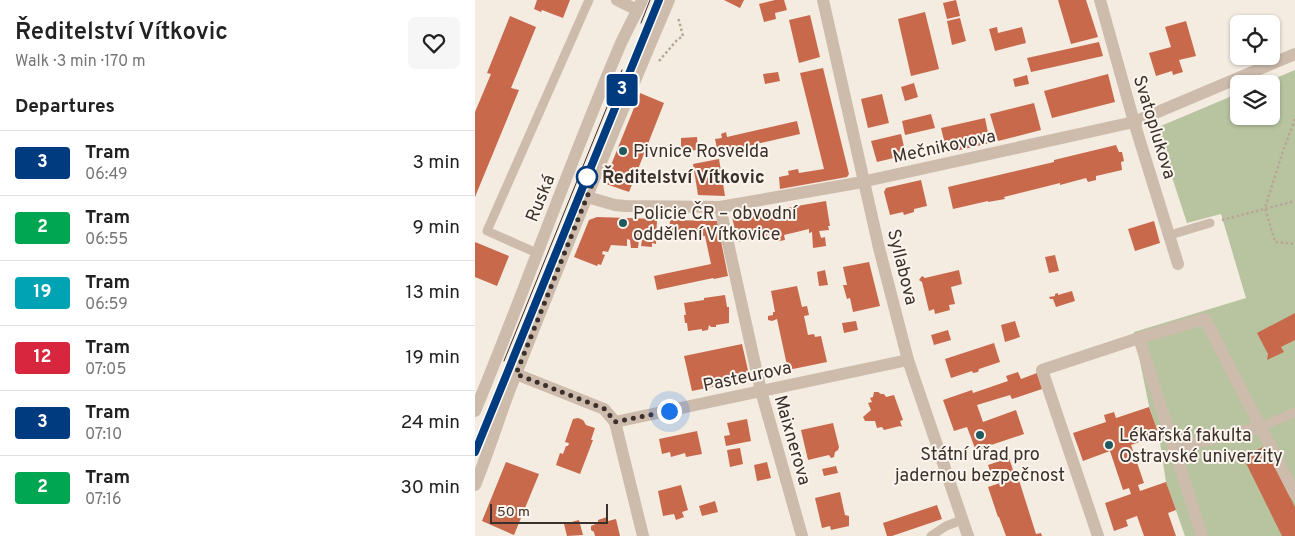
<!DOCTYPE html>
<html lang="en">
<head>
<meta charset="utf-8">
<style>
	body { margin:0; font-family:Overpass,sans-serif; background:#f6f6f6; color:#222; height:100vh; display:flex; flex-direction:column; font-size:19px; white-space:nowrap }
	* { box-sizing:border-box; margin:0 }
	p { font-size:16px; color:#767676 }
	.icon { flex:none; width:28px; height:28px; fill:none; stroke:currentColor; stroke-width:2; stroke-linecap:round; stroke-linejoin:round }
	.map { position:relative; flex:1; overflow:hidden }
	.side { display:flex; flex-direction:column; background:#fff; width:475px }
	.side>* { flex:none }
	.badge { padding:0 10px; border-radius:4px; font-size:18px; line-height:32px }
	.fabs { position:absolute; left:755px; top:15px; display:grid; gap:10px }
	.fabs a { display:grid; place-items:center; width:50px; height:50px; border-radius:8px; background:#fff; box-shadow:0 1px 4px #0004; font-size:25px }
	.scale { position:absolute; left:15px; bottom:12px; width:118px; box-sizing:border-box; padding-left:5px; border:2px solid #3b302b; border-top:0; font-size:14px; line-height:18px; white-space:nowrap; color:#3b302b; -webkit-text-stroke:4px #fbf5ee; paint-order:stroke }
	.you { position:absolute; width:25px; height:25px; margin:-12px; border:4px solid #fff; border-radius:50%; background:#1a73e8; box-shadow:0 0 0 8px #1a73e833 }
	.map>.badge { position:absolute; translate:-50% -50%; box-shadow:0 0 0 2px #fff }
	h2 { padding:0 15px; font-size:19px; line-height:45px }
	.round { display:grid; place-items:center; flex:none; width:52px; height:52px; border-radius:8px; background:#f6f6f6 }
	.summary { display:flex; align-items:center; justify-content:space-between; height:85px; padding:0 15px }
	h1 { font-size:24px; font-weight:600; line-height:38px }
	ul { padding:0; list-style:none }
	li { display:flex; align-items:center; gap:15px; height:65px; padding:0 15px; border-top:1px solid #e0e0e0 }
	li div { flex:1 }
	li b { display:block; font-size:19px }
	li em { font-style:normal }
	li .badge { min-width:55px; font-weight:700; text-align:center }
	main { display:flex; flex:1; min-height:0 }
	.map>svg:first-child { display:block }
</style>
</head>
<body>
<main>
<section class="side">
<div class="summary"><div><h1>Ředitelství Vítkovic</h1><p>Walk · 3 min · 170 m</p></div><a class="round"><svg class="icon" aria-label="heart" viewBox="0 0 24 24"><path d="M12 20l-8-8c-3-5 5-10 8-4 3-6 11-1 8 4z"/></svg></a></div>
<h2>Departures</h2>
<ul>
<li><span class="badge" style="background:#003b80;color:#fff">3</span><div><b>Tram</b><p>06:49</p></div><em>3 min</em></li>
<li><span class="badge" style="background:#00a651;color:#fff">2</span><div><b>Tram</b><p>06:55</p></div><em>9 min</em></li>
<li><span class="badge" style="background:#00a3b4;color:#fff">19</span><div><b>Tram</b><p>06:59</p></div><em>13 min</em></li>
<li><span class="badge" style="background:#d7263d;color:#fff">12</span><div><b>Tram</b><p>07:05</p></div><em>19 min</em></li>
<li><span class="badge" style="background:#003b80;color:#fff">3</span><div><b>Tram</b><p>07:10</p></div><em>24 min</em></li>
<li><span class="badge" style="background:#00a651;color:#fff">2</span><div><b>Tram</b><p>07:16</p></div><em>30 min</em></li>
</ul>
</section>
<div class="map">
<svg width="820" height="536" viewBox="0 0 820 536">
	<rect width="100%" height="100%" fill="#f4ebe1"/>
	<path fill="#b8c4a0" d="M820 70V536H710L691 482 684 436 674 406 659 332 771 298 746 214 712 223 681 128 764 93V116H796V84H787Z"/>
	<g fill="#c8694b">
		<path d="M62 0H95L88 18 67 10 66 12 59 9Z"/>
		<path d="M249 0H269L265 8Z"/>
		<path d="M300 0H309L312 10 300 13 301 19 289 22 284 4Z"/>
		<path d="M481 0 485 16 472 19 468 3Z"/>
		<path d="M583 0H611L623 37 596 44Z"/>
		<path d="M450 12 464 69 436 76 423 19Z"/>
		<path d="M335 15 345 57 324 63 314 20Z"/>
		<path d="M35 16 61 27 36 88 44 90 0 197V112L16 74 12 73Z"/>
		<path d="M485 18 491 41 477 45 472 21Z"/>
		<path d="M711 21 721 56 704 60 708 72 698 75 697 71 681 76 674 53 696 47 690 27Z"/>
		<path d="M522 27 523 33 547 27 551 43 520 51 514 29Z"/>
		<path d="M624 42 628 56 556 72 552 58Z"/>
		<path d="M348 68 374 174 372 177 305 189 304 177 314 175 313 171 323 169 324 173 349 169 325 73Z"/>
		<path d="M303 72 305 81 290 84 288 74Z"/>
		<path d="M633 74 640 102 577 118 569 91Z"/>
		<path d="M552 75 554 84 540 87 538 79Z"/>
		<path d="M439 83 443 97 430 101 426 87Z"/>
		<path d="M165 93 189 103 154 192 131 184 130 180Z"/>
		<path d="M407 94 414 123 393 128 386 99Z"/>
		<path d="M559 103 566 130 523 141 515 114Z"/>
		<path d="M456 114 460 128 430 135 427 121Z"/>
		<path d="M510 118 515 143 472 153 466 128Z"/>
		<path d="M322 121 325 134 243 153 240 139 247 138 246 134 251 132 252 137Z"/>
		<path d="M426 134 431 155 402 162 396 141Z"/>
		<path d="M222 137 223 150 206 151V138Z"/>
		<path d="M641 145 644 152H647L649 161 646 162 647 170 621 176V180L613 182 611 178 585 185V183L529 197 530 199 513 202V201L478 209 473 187 579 162V160Z"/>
		<path d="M244 159 250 196 223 195 218 164Z"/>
		<path d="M446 180 452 206 439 209V212L429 215 428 212 415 215 409 192 411 188Z"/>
		<path d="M351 201 355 226H353L354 230 344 231 346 238 350 237 351 246 338 248 337 232 334 233V229L309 235 310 240 299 242 298 237 282 239V237L263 242 257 217Z"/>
		<path d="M122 217 182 219 181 244 177 243V247L166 246 167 240H164L163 248H156L155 240 152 239V246L136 245 133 252 128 251 127 254 130 255 126 265 123 264 122 266 99 257 114 220Z"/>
		<path d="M195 220 242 221 253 276 239 279 238 278 182 290 179 276 236 264 230 236 194 235Z"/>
		<path d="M679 221 685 243 660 251 653 229Z"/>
		<path d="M0 242 34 256 22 286 0 277Z"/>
		<path d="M580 255 584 271 574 273 570 257Z"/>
		<path d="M394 262 405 306 378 312 375 298 372 299 368 285H372L368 267Z"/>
		<path d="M350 270 353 285 344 286 342 272Z"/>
		<path d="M484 270 487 284 476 287 480 304 474 305 475 310 460 314 459 309 454 311 447 282 444 280 447 276 450 278Z"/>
		<path d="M322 286 327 307 332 306 334 315 329 316 333 335 339 334 340 337 346 336 352 362 313 370 302 319 297 321 293 320V316L298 315V312H300L296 291Z"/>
		<path d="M597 291 600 301 581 307 578 299H575L574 297 580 296V294L583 293V295Z"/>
		<path d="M250 295 252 307H254V323L241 325V327H236L234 325 233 330 227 331V329L213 331 212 323H210L209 315H211L209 303 229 300V298Z"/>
		<path d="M820 313V340L806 347 809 352 792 360 793 354 782 333Z"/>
		<path d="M381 321 383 330 369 333 367 323Z"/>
		<path d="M540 321 545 337 530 342 526 325Z"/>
		<path d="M473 330 476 340 459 345 456 335Z"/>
		<path d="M519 343 525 362 504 369 503 372 498 373 497 371 476 378 470 359Z"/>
		<path d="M267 344 275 379 217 391 209 356Z"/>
		<path d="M543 372 546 379 562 373 567 389 537 399 535 395 502 405 508 422 541 410 549 434 513 446 514 450 505 453 504 450 501 451 492 427 479 431 468 400 497 390 498 393 533 381 531 376Z"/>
		<path d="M399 392H403L406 394H409L411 397 419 395 428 420 425 421 427 427 425 426 409 430 407 427 402 428 400 421H390L388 417 396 410 393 403 397 402 395 398 398 397Z"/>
		<path d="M674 407 684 435 656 445 669 483 663 485 665 491 691 482 701 510 693 513 701 536H669L662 516 651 520 653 526 639 531 630 503 656 494 654 488 648 490 635 451 608 461 598 433 631 422 629 415 639 412 641 418Z"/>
		<path d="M103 418 108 420 111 425 120 428 116 440H118L105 474 81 465 85 453 88 454 91 446H93L94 443 90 442 98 419Z"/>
		<path d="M272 419 276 441 251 446 249 436 255 435 252 423Z"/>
		<path d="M358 423 364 447 363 450 360 452 359 457 356 458 354 455 333 460 326 430Z"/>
		<path d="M222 431 227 454 211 457 210 453 196 457 195 452 187 454 184 439Z"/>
		<path d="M790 446 820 507V536H807L768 457Z"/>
		<path d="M265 448 268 464 255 467 252 450Z"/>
		<path d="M534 458 539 473 518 480 513 465Z"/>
		<path d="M31 462 64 474 39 535 7 521Z"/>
		<path d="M292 462 296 478 282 481 279 465Z"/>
		<path d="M361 466 363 473 349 476 347 469Z"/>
		<path d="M543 477 561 534 566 533 567 536H531L524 517H523L513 487Z"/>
		<path d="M206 485 213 510 207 512 209 517 201 520 199 514 188 516 183 491Z"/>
		<path d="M365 492 370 515 374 516V526L356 530 355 526 347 528 340 498Z"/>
		<path d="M240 501 243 512 227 516 224 506Z"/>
		<path d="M462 505 467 519 417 536H412L408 523Z"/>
		<path d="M132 517 133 521 141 519 145 536H120L119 532 116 530V526L123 523V520Z"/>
		<path d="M104 520 108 535 92 536 89 524Z"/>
	</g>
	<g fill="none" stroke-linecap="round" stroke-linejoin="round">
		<g stroke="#b9a596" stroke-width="2.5" stroke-dasharray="2.5 2.5" stroke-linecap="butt">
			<path d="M184 61 202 40 208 36 203 17"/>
			<path d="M820 119 808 151 790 208 800 242 820 244"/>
			<path d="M747 220 820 201"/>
		</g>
		<g stroke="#cdbbac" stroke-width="9">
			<path d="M695 235 735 223"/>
			<path d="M62 253 12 231 114 0"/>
			<path d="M786 427 820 412"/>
			<path d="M456 536 471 526 487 520"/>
		</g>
		<g stroke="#cdbbac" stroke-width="12">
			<path d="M142 0 162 10"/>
			<path d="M348 0 404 248 433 360 493 536"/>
			<path d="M625 0 659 122 703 264"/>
			<path d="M112 197 140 205 150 206 245 207 382 183 659 122 820 54"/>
			<path d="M245 207 286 391 327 536"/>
			<path d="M41 374 129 409 140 422 433 360"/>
			<path d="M0 411C49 293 91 172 141 55 148 36 159 19 167 0"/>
			<path d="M140 422 168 536"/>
			<path d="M698 448 786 427"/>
			<path d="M0 485C13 453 23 421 35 389 86 259 139 129 194 0"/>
			<path d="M623 536 567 370 664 338"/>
			<path d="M727 536 664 338 730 319 820 494"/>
		</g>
		<g stroke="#3b302b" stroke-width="1">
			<path d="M166 23 175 0"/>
			<path d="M29 361 147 70"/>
			<path d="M0 452 184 0"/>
		</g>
	</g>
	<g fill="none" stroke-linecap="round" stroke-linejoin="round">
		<g stroke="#fff" stroke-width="11">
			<path id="line" d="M0 452 184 0"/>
		</g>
		<use href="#line" stroke="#003b80" stroke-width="8"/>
		<path stroke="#3b302b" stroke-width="5" stroke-dasharray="0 9" d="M112 177H120L41 374 130 409 140 422 194 411"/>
	</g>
	<g fill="#1f5a5e" stroke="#fbf5ee" stroke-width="2">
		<circle cx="148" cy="151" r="5"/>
		<circle cx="148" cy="223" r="5"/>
		<circle cx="505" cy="435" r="5"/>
		<circle cx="634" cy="445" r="5"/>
	</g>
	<circle fill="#fff" stroke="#003b80" stroke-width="2.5" cx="112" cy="177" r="10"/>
	<g text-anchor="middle" stroke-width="4" stroke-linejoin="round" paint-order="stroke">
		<g font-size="18" fill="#3b302b" stroke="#fbf5ee">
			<text transform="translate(680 127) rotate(73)" y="6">Svatoplukova</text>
			<text transform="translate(469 146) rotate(-12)" y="6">Mečnikovova</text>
			<text transform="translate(65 198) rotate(-68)" y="6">Ruská</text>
			<text transform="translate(428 267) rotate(76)" y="6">Syllabova</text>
			<text transform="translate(272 376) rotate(-12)" y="6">Pasteurova</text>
			<text transform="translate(318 440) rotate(74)" y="6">Maixnerova</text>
		</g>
		<g font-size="18" fill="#3b302b" stroke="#fbf5ee" text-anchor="start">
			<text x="158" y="157">Pivnice Rosvelda</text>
			<text x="158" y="219">Policie ČR – obvodní<tspan x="158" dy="21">oddělení Vítkovice</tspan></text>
			<text x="644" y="441">Lékařská fakulta<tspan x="644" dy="21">Ostravské univerzity</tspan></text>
			<text x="505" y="460" text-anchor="middle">Státní úřad pro<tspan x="505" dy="21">jadernou bezpečnost</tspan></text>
		</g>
		<g font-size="18" font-weight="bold" fill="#3b302b" stroke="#fbf5ee" text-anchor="start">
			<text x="127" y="183">Ředitelství Vítkovic</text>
		</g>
	</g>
</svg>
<div class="fabs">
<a><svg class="icon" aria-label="locate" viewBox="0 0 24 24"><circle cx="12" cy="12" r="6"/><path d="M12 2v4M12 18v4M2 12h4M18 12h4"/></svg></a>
<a><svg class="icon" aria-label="layers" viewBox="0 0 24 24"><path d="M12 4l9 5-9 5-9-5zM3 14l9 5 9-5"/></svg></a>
</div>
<div class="scale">50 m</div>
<div class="you" style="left:194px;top:411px"></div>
<b class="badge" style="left:147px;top:90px;background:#003b80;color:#fff">3</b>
</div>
</main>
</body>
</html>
